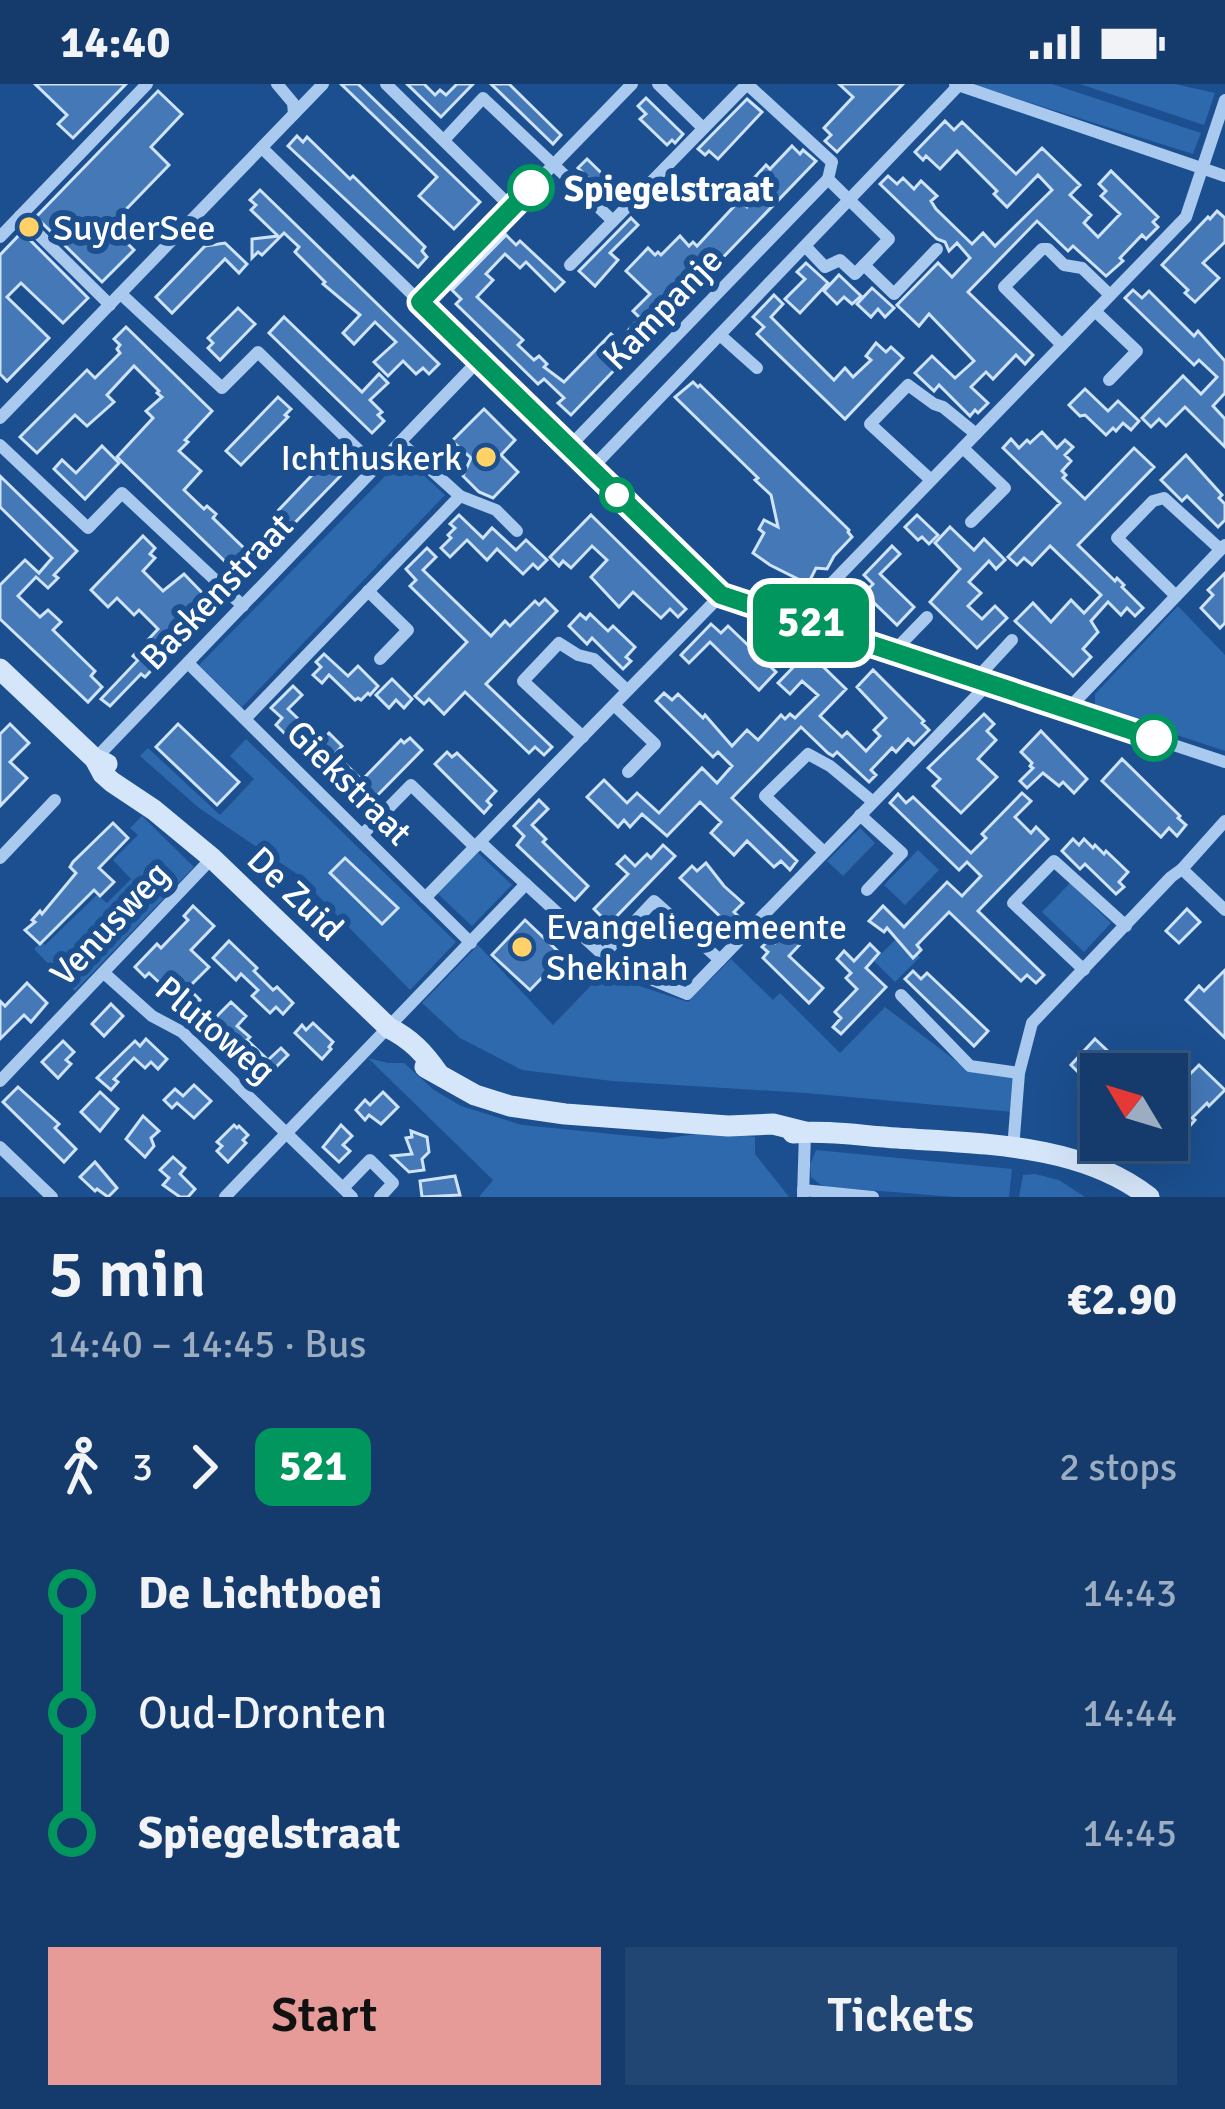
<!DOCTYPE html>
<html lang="en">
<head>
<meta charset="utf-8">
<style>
	body { margin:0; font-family:Signika,sans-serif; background:#214673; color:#f1f3f6; height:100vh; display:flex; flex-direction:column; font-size:45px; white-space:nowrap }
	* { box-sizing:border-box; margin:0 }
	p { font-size:39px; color:#9dadc1 }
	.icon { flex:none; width:66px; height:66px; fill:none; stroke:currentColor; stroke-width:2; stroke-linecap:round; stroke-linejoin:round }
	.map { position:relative; height:1113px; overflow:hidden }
	.drawer { display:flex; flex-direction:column; background:#143b6b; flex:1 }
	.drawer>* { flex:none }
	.badge { padding:0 24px; border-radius:18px; font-size:42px; line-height:78px }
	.needle { width:78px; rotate:308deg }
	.fabs { position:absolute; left:1080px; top:969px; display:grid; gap:24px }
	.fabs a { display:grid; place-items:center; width:108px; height:108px; border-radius:0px; background:#143b6b; box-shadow:0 12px 48px #0002,0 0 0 3px #33557e; font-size:60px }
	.map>.badge { position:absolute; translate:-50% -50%; box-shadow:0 0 0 6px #fff }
	.legs { display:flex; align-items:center; gap:18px; height:132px; padding:0 48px; font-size:39px }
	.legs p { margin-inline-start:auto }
	.summary { display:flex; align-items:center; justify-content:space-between; height:204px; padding:0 48px }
	h1 { font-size:66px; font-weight:600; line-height:90px }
	.primary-button { display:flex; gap:24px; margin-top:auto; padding:24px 48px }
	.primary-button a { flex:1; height:138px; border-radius:0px; background:#e69b98; color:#111; font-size:48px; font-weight:600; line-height:138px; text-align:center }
	.primary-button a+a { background:#214673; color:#f1f3f6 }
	ul { padding:0 48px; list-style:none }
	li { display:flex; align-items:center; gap:42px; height:120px; font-size:45px }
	li i { display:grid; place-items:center; width:18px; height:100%; margin:0 15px; background:currentColor }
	li i::after { content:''; width:30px; height:30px; margin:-15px; border:9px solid; border-radius:50%; background:#143b6b }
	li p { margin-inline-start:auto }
	li:first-child i { background:linear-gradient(#0000 50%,currentColor 0) }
	li:last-child i { background:linear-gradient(currentColor 50%,#0000 0) }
	.status { display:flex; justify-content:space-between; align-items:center; height:84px; padding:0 60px; background:#143b6b; direction:ltr }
	.status svg { height:33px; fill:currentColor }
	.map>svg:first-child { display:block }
</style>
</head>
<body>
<div class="status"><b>14:40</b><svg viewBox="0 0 49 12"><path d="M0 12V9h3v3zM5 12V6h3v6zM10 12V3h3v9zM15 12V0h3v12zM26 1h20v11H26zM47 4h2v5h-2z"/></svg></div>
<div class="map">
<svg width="1225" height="1113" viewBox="0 0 1225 1113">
	<rect width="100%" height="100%" fill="#1b4f8f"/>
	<g fill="#2e69ad">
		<path d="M971 0H1052L1201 49 1193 70Z"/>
		<path d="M1080 0H1175L1215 9 1204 41Z"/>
		<path d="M404 373 445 411 242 623 199 581Z"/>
		<path d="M1178 522 1225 571V667L1095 624V610Z"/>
		<path d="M246 655 456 858 410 906 297 790 199 724 140 672 148 664 220 731 254 695 230 672Z"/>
		<path d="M142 732 194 783 75 907 34 865 41 858 45 861 97 811 107 819 131 795 113 776 138 751 130 744Z"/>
		<path d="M860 744 875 759 843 792 827 777Z"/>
		<path d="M918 766 939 786 905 821 884 801Z"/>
		<path d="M477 768 512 801 472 842 438 810Z"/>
		<path d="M1070 799 1111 839 1084 868 1042 828Z"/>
		<path d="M899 852 920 873 895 898 874 877Z"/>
		<path d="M478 861 553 941 605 887 612 893 688 918 731 875 773 916 780 909 840 969 885 923 964 983 1015 991 1013 1028 806 1009 612 997 522 986 460 954 422 919Z"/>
		<path d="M368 974 388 979H404L434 1006 461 1022 522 1041 662 1055 717 1047 755 1053V1070L789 1113H479L493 1096Z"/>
		<path d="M816 1066 1012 1085 1009 1113H955L830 1103 821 1101 811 1093 810 1081Z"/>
		<path d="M1035 1090 1059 1096 1085 1113H1019L1023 1091Z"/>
	</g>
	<g fill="#4478b7" stroke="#cfe3fa" stroke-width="3">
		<path d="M35 0H126L73 54 58 40 67 31Z"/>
		<path d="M341 0H358L480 118 454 145 419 112 437 93Z"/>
		<path d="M407 0H424L435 11 440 6 446 11 457 0H473L441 33Z"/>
		<path d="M491 0H509L561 51 553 60Z"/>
		<path d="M839 0H903L837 68 825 57 831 51 824 44 853 13Z"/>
		<path d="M158 7 182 30 151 63 169 81 110 142 134 166 102 198 36 133Z"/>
		<path d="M646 14 683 50 675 59 672 56 667 61 640 35 646 30 638 22Z"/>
		<path d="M747 15 762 28 718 75 709 67 705 71 698 65Z"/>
		<path d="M945 37 954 46 962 38 1016 90 1042 64 1080 101 1070 111 1091 131 1084 139 1098 153 1120 130 1101 112 1106 107 1099 100 1111 87 1158 133 1153 138 1158 143 1146 155 1142 151 1120 174 1123 177 1106 192 1073 162 1068 167 1037 137 968 208 1033 271 1025 280 1016 271 993 295 986 288 971 303 988 319 978 329 975 326 970 332 939 301 934 307 915 289 932 272 955 294 974 277 929 230 919 242 897 221 938 179 952 193 970 174 957 159 949 167 945 158 937 155 880 100 888 92 897 100 903 94 914 105 921 97 937 112 931 117 936 125 972 160 983 149 995 162 1052 106 1038 91 1007 123 994 110 997 107 957 67 940 85 926 72 923 76 915 68Z"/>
		<path d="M297 52 303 58 307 53 350 95 353 92 425 163 422 167 427 173 418 183 288 62Z"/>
		<path d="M792 62 800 70 803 66 816 77 571 331 558 319 564 314 544 295 538 300 456 220 461 215 452 206 506 151 516 161 520 157 564 198 555 207 526 178 520 184 505 170 486 190 493 196 477 213 523 256 518 261 534 276 539 272 547 280 544 283 564 298 611 250 618 257 640 234 633 227 650 210 626 187 648 164 655 171 658 168 661 171 680 152 689 162 693 158 697 162 740 116 747 123 766 104 755 93 766 81 770 85Z"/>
		<path d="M587 75 624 111 615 120 578 84Z"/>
		<path d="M260 106 439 280 429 290 423 284 416 290 403 277 388 292 374 278 396 258 375 238 354 260 343 249 360 231 323 200 325 198 295 168 299 163 284 149 262 171 258 168 252 174V155L278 152 251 126 256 121 250 116Z"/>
		<path d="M1217 127 1225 134V158L1203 179 1219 194 1195 218 1185 209 1188 206 1162 181 1208 133 1210 135Z"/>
		<path d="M631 134 638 141 610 169 618 176 595 202 579 187Z"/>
		<path d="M22 148 88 214 63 239 21 199 7 213 49 254 7 297 0 290V171Z"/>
		<path d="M225 159 247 180 239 189 225 175 172 229 156 213 205 162Z"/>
		<path d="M806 179 828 199 800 229 785 215 805 195 797 188Z"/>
		<path d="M839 191 861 212 852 220 844 213 837 220 824 207Z"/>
		<path d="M872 204 894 224 885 233 878 225 871 233 857 220Z"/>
		<path d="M1133 206 1142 214 1149 207 1194 252 1198 247 1225 277V309L1213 322 1225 335V363L1185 323 1166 342 1159 335 1151 343 1142 334 1183 292 1201 310 1217 293 1199 276 1194 281 1125 214Z"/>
		<path d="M774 211 783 220 771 233 834 296 845 284 853 293 871 276 866 272 876 259 886 268 891 263 903 274 845 335 757 250 764 243 753 233Z"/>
		<path d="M238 224 255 240 220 276 208 264 213 259 208 254Z"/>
		<path d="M284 233 362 308 379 290 388 299 370 316 382 328 378 331 384 337 372 349 269 249Z"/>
		<path d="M126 243 212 327 185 356 188 358 179 367 201 387 184 406 204 425 207 422 216 430 213 434 247 467 243 471 249 476 237 489 117 373 153 334 146 327 162 313 157 309 159 307 134 282 107 311 114 318 87 342 75 331 37 369 20 353 87 286 95 294 120 269 117 265 120 261 114 255Z"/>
		<path d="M693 298 698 303 700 301 849 446 848 448 852 453 834 472 827 485 816 484 808 500 770 481 753 469 764 449 759 445 764 436 778 443 771 411 755 396 758 394 675 313Z"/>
		<path d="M1085 305 1108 327 1118 317 1139 337 1131 346 1123 339 1116 347 1113 344 1106 351 1085 331 1080 332 1069 321Z"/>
		<path d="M278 313 291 325 285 331 288 333 241 381 226 367Z"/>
		<path d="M484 325 515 356 501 371 518 388 493 414 479 408 463 392 471 374 452 357Z"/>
		<path d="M1042 348 1057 364 1065 356 1073 363 1065 371 1071 377 1062 387 1066 391 1063 394 1085 415 1134 364 1154 383 1078 461 1115 497 1117 494 1124 501 1122 503 1143 524 1135 532 1127 524 1121 531 1108 518 1091 537 1098 548 1083 565 1091 573 1073 592 1015 537 1033 519 1051 538 1071 516 1084 529 1101 511 1050 462 1032 481 1024 474 1017 481 1008 473 1060 419 1003 364 1011 355 1019 364 1027 356 1030 359Z"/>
		<path d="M102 362 119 379 85 415 54 385 62 376 76 389Z"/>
		<path d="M334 368 350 382 280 454 268 442 273 437 271 434Z"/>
		<path d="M1186 371 1222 411 1219 414 1225 420V436L1218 443 1187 412 1182 417 1161 396Z"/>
		<path d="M0 392 77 467 54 491 58 494 48 504 36 493 18 512 40 533 48 526 61 538 53 546 95 587 91 592 102 603 88 618 0 535V501L25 476 39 489 52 474 0 423Z"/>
		<path d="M459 431 483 454 492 444 516 466 526 456 547 476 538 485 533 480 523 490 497 465 487 476 467 456 450 473 441 464 451 454 448 451 455 444 450 440Z"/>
		<path d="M591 431 686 525 678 533 670 525 661 534 633 508 619 523 591 493 607 476 592 462 571 484 563 477 559 482 550 473Z"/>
		<path d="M917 431 938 451 929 460 922 453 918 456 905 443Z"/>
		<path d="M950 443 974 466 984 455 1005 476 996 485 989 477 969 498 981 509 968 522 982 535 995 522 1007 534 977 564 930 518 960 485 935 459Z"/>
		<path d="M143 452 155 464 150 470 155 474 143 487 163 507 184 490 214 521 145 593 141 590 110 622 101 615 138 576 133 572 158 545 139 526 134 531 117 514 108 523 91 506Z"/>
		<path d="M892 462 900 470 880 490 914 523 897 541 864 509 873 500 864 491Z"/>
		<path d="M427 464 436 473 423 486 491 552 505 537 510 542 535 517 539 521 545 515 557 527 486 600 552 663 544 671 535 663 529 669 465 608 444 630 429 615 424 620 415 612 467 558 410 502 416 496 406 485Z"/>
		<path d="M1225 489V539L1220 544 1201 524 1213 511 1208 506Z"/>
		<path d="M580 530 586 535 590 530 608 547 613 542 635 563 626 573 631 577 623 585 592 554 587 560 569 542Z"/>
		<path d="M711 540 721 549 728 542 776 588 759 606 710 558 689 579 681 571Z"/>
		<path d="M808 568 846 605 820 632 842 653 847 648 866 667 880 652 874 646 886 634 857 603 873 586 924 637 922 639 929 646 914 661 908 655 896 668 892 664 871 686 876 691 869 698 837 668 833 672 828 669 801 643 732 714 797 777 790 786 781 777 774 783 747 757 734 771 711 749 721 738 700 718 667 752 642 730 630 743 624 736 618 743 587 713 604 696 627 719 637 709 659 729 702 684 717 699 732 682 718 668 713 673 656 617 664 609 672 616 678 610 703 634 705 631 732 662 747 646 758 656 781 631 785 635 790 630 795 634 818 611 802 597 790 610 778 599Z"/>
		<path d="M324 570 348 592 358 582 378 602 370 611 368 609 361 616 358 614 355 616 329 591 322 599 313 591 321 583 316 578Z"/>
		<path d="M392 595 412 615 404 624 396 616 389 624 376 611Z"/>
		<path d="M293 602 302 611 288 625 321 657 329 649 342 662 335 670 362 696 401 656 404 659 410 654 422 666 363 726 276 641 282 634 271 624Z"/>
		<path d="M984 630 994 640 987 647 996 656 978 675 997 693 961 729 933 702 940 695 928 684Z"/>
		<path d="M10 640 29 659 10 678 27 694 0 722V650Z"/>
		<path d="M178 640 239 698 217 721 156 663Z"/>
		<path d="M1041 647 1087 695 1074 709 1063 698 1059 702 1043 689 1027 704 1020 697 1033 684 1030 682 1032 679 1021 668Z"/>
		<path d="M447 668 452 673 457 669 496 707 487 717 491 721 484 729 435 680Z"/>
		<path d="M1122 675 1180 732 1178 734 1186 741 1177 752 1169 744 1161 753 1102 697Z"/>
		<path d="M1022 709 1031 717 1015 733 1031 749 1036 743 1048 755 978 827 1044 891 1036 899 1027 891 1021 897 949 828 917 861 921 866 913 874 887 844 884 848 869 837 883 822 904 843 947 798 962 812 981 792 967 778 959 786 890 719 898 710 906 719 913 713 971 769 986 754 982 750Z"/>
		<path d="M539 716 548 725 532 741 546 755 543 758 588 802 575 816 517 761 524 752 514 742Z"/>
		<path d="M113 739 128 754 99 784 114 798 100 812 94 806 40 860 25 846 35 838 32 836 40 827 42 830 76 789 70 783 73 778Z"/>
		<path d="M1073 755 1079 761 1084 755 1093 764 1095 761 1104 770 1106 767 1128 788 1119 798 1124 803 1116 810 1085 780 1080 785 1062 767Z"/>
		<path d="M663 761 675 772 609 840 594 825 628 790 617 780 625 772 635 782 647 770 651 774Z"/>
		<path d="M345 774 398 824 382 840 330 789Z"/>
		<path d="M706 779 724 802 743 819 734 828 738 832 730 842 680 794 692 782 697 787Z"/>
		<path d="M193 822 214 842 191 866 209 883 188 904 200 916 190 927 149 889 145 893 135 883 157 860 161 864 188 836 184 832Z"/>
		<path d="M1187 825 1200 838 1179 859 1166 847Z"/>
		<path d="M525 836 563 872 530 906 492 871Z"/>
		<path d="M792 842 805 855 789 872 823 904 809 919 763 874 768 868 762 863 770 855 775 859Z"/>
		<path d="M229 857 257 884 254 887 273 906 277 903 293 919 283 930 276 923 270 929 252 912 258 906 241 890 236 896 213 874Z"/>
		<path d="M870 860 879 869 866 884 886 903 841 950 833 943 841 934 835 928 857 905 846 894 851 889 837 875 844 867 854 877Z"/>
		<path d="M1225 886V954L1186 916 1199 902 1204 907Z"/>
		<path d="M913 887 921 895 927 889 988 947 974 962 905 895Z"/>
		<path d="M27 899 47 919 31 938 24 931 0 955V917L5 922Z"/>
		<path d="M231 918 246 932 237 942 250 953 247 956 268 976 281 964 288 971 265 994 254 983 246 981 232 968 234 966 220 955 223 952 218 947 222 943 214 935Z"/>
		<path d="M111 920 123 932 104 952 92 940Z"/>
		<path d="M313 939 333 958 329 963 331 965 322 975 295 949 302 941 306 946Z"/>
		<path d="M146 955 167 975 158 985 151 978 145 984 134 974 114 995 118 998 111 1006 97 994 135 957 140 962Z"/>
		<path d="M1095 955 1110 969 1115 972 1118 969 1128 978 1125 981 1134 990H1101V1005L1089 994 1087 997 1071 981Z"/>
		<path d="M63 957 74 968 66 976 71 980 58 994 42 978Z"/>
		<path d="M1199 981 1225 1006 1209 1022 1207 1019 1192 1034 1195 1036 1188 1044 1177 1033 1167 1043V1005L1177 995 1180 998 1185 995Z"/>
		<path d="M194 1001 211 1017 194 1034 177 1019 172 1024 164 1016 175 1005 183 1012Z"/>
		<path d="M18 1003 59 1040 55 1044 76 1065 64 1078 3 1018Z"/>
		<path d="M100 1008 118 1025 100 1047 81 1028Z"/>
		<path d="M383 1008 398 1023 381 1040 369 1031 365 1036 356 1026 365 1016 370 1021Z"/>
		<path d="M143 1032 159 1047 151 1054 154 1062 145 1073 126 1055Z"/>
		<path d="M234 1041 237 1044 239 1042 248 1051 243 1056 246 1059 228 1078 217 1067 222 1062 217 1058Z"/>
		<path d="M341 1041 352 1052 343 1061 350 1067 339 1078 323 1063Z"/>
		<path d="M411 1047 427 1053 429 1068 422 1075 424 1086 409 1088 392 1072 412 1070 406 1054 412 1053Z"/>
		<path d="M173 1073 185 1084 180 1090 195 1105 188 1113H180L163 1101 169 1094 160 1086Z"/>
		<path d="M95 1078 117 1104 108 1113 97 1105 95 1107 80 1093Z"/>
		<path d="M455 1092 460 1111 422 1113 420 1097Z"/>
	</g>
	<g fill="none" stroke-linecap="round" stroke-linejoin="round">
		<g stroke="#a9c9ee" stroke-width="12">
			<path d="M277 0 293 19 294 30"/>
			<path d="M386 0 512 124"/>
			<path d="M658 0 703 44"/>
			<path d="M955 0 1225 92"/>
			<path d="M444 56 483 14 613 137"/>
			<path d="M262 64 721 511 1225 678"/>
			<path d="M20 132 110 221"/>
			<path d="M0 153 147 0"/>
			<path d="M805 162 825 183 840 176 855 190 864 181 894 210 937 165"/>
			<path d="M570 181 747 0 832 78 828 95"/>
			<path d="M121 210 222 304 258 268 376 383"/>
			<path d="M420 218 632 0"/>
			<path d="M1095 227 1137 267 1109 296"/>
			<path d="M720 251 757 284"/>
			<path d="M1062 261 1004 203 1042 165H1048L1064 181 1082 184 1110 211"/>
			<path d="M0 334 323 0"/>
			<path d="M0 361 88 444 122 409 243 522"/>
			<path d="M569 363 828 95 889 155 864 181"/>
			<path d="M963 364 1005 404 971 438"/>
			<path d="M591 385 958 2"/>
			<path d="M931 396 870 340 908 301 934 320 943 323 976 350"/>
			<path d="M460 412 496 426 517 447"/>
			<path d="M368 507 408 546 380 575"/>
			<path d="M1176 512 1117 454 1153 417 1164 414 1220 465"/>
			<path d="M797 535 1186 133 1225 16"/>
			<path d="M894 567 927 533"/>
			<path d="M188 579 471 859"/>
			<path d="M976 595 1012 556"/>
			<path d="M614 621 655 660 628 688"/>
			<path d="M1068 625 1225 461"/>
			<path d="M245 635 460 412 400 358"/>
			<path d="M583 653 523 597 559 559 578 571 594 575 627 606"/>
			<path d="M95 675 479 276"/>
			<path d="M860 731 902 769 867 806"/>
			<path d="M362 751 411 701 475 763"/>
			<path d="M480 758 613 880 687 910 720 876"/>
			<path d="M824 768 765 712 808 670 830 682 872 717"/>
			<path d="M0 774 55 716"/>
			<path d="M1182 785 1225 826"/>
			<path d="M425 814 721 511"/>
			<path d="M603 871 654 817 720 876 989 599"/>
			<path d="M1084 886 1013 819 1054 777 1126 842"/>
			<path d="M104 889 152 932 182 948 352 1113"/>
			<path d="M901 911 970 982 1019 989"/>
			<path d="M0 997 212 774"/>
			<path d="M0 1063 52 1113"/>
			<path d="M1013 1065 1019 989 1032 939 1171 793 1182 785 1225 737"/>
			<path d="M343 1104 370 1076 393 1099 380 1113"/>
			<path d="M803 1106 873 1113"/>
			<path d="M225 1113 526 800"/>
			<path d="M803 1113 805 1048"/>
		</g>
		<g stroke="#d6e6fa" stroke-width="21">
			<path d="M0 585 95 675 107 680"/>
			<path d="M95 675 103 690 112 698 154 726 212 774 389 944C411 955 424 969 438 989"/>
			<path d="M425 983 475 1011 510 1022 565 1030 728 1042 773 1040 805 1048"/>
			<path d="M793 1049C827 1046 863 1052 897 1054 981 1060 1080 1059 1149 1113"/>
		</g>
	</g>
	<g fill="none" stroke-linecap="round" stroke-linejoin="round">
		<g stroke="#fff" stroke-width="27">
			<path id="line-1" d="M531 104 420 218 721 511 1154 654"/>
		</g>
		<use href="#line-1" stroke="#00965e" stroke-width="18"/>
	</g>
	<g fill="#fff" stroke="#00965e" stroke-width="6">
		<circle cx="531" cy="104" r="21"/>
		<circle cx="617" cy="411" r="15"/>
		<circle cx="1154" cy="654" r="21"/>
	</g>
	<g fill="#ffd166" stroke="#1b4f8f" stroke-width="4.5">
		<circle cx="29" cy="143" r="12"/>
		<circle cx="486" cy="373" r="12"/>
		<circle cx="522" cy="863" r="12"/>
	</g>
	<g text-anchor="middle" stroke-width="12" stroke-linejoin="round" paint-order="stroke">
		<g font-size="36" font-weight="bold" fill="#fff" stroke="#1b4f8f" text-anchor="start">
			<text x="564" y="117">Spiegelstraat</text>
		</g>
		<g font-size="36" fill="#fff" stroke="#1b4f8f" text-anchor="start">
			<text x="53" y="156">SuyderSee</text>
			<text x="462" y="386" text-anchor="end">Ichthuskerk</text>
			<text x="546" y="855">Evangeliegemeente<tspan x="546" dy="41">Shekinah</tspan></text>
		</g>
		<g font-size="36" fill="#fff" stroke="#1b4f8f">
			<text transform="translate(662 224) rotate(-46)" y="13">Kampanje</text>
			<text transform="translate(216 507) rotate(-46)" y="13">Baskenstraat</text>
			<text transform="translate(350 698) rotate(45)" y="13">Giekstraat</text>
			<text transform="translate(296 809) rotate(44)" y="13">De Zuid</text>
			<text transform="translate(109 839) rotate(-47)" y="13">Venusweg</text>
			<text transform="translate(216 945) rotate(40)" y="13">Plutoweg</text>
		</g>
	</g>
</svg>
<div class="fabs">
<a><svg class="needle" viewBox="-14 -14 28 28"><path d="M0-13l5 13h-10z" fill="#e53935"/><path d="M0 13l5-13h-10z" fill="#9dadc1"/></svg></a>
</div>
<b class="badge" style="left:811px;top:539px;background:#00965e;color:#fff">521</b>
</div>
<section class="drawer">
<div class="summary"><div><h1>5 min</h1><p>14:40 – 14:45 · Bus</p></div><b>€2.90</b></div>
<div class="legs"><svg class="icon" aria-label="walk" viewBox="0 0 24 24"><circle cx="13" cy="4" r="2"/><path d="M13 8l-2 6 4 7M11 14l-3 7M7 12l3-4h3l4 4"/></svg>3<svg class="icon" aria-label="forward" viewBox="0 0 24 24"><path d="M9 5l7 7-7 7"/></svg><b class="badge" style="background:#00965e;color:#fff">521</b><p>2 stops</p></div>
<ul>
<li><i style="color:#00965e"></i><b>De Lichtboei</b><p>14:43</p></li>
<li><i style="color:#00965e"></i><span>Oud-Dronten</span><p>14:44</p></li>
<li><i style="color:#00965e"></i><b>Spiegelstraat</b><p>14:45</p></li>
</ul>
<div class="primary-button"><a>Start</a><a>Tickets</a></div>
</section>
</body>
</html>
